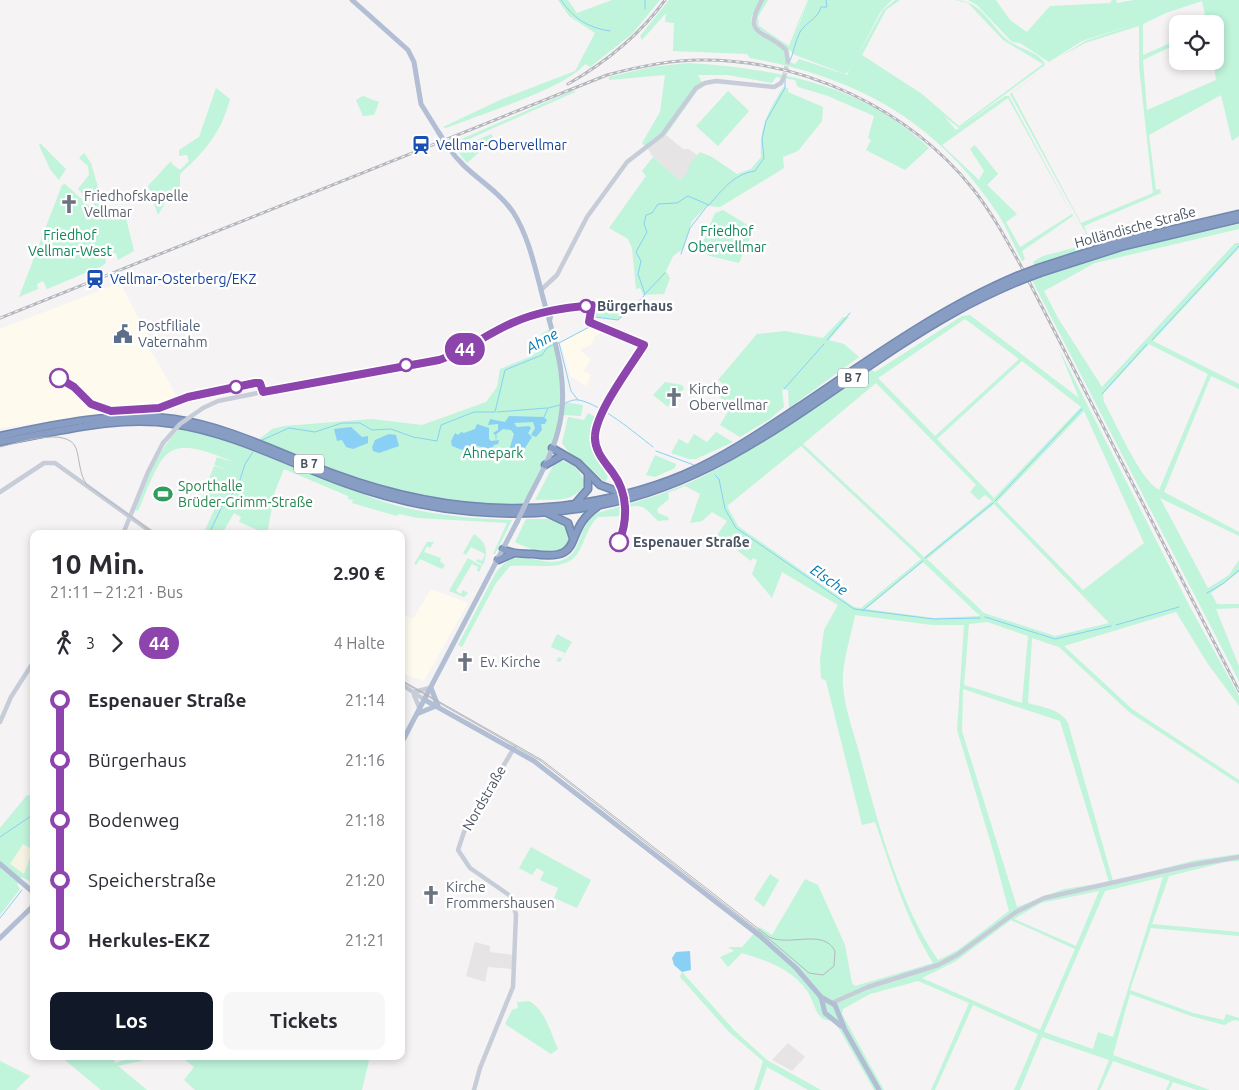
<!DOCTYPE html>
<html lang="de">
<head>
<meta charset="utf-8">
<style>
	body { margin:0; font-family:Ubuntu,sans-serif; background:#f7f7f7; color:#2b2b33; height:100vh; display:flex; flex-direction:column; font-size:19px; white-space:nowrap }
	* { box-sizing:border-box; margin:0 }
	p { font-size:16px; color:#7c7c81 }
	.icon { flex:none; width:28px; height:28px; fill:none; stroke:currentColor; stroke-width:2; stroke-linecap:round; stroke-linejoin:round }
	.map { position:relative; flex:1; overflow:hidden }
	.panel { position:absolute; left:30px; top:530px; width:375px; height:530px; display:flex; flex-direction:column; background:#fff; border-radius:10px; box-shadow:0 2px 8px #0003 }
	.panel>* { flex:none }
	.badge { padding:0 10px; border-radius:16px; font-size:18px; line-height:32px }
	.controls { position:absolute; left:1169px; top:15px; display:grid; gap:10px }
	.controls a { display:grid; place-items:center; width:55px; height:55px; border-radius:10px; background:#fff; box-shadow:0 2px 8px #0003; font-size:25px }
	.map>.badge { position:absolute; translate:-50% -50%; box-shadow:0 0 0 2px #fff }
	.legs { display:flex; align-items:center; gap:8px; height:55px; padding:0 20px; font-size:16px }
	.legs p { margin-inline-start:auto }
	.head { display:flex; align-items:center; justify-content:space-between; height:85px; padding:0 20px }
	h1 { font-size:28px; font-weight:600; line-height:38px }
	.primary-button { display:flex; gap:10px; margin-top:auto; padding:10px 20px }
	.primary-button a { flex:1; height:58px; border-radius:10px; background:#111827; color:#fff; font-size:20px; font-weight:600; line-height:58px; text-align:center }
	.primary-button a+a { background:#f7f7f7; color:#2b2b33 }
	ul { padding:0 20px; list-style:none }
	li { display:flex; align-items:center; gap:18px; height:60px; font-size:19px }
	li i { display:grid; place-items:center; width:8px; height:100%; margin:0 6px; background:currentColor }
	li i::after { content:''; width:12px; height:12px; margin:-6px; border:4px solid; border-radius:50%; background:#fff }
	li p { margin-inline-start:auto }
	li:first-child i { background:linear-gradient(#0000 50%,currentColor 0) }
	li:last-child i { background:linear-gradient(currentColor 50%,#0000 0) }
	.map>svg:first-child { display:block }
</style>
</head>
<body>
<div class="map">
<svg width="1239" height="1090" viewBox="0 0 1239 1090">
	<rect width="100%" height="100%" fill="#f5f3f3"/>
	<g fill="#fefbee">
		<path d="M120 283 150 339 148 345 176 395 178 403 149 412H126L0 428V329Z"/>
		<path d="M592 326 602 330 599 335 596 334 591 345 580 350 591 360 584 371 591 375 586 386 570 376 561 343Z"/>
		<path d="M431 589 468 603 424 681 401 673V613L413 619Z"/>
	</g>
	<g fill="#e6e4e5">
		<path d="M666 135 683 149H689L697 155 691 169 680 181 653 157 648 149Z"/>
		<path d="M475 942 490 946V952L513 955 512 969 488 967 485 982 466 976Z"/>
		<path d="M788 1043 805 1057 792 1071 772 1060Z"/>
	</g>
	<g fill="#c0f4db" fill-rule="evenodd">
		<path d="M558 0H568L577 13 612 0H660L632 34 590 67 585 64C566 88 479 115 446 128L443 127 502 99 575 71 595 33 569 16Z"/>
		<path d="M669 0H768L758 17 759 26 789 46 807 0 791 48 808 0H892L881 11 850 70 845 74 795 55 790 50 788 51 782 44 758 28 755 16 752 15C747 31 774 42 785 50L787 61 795 64 799 59 847 75 883 10 895 0H900L886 10 862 55 922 94 959 126 1043 64 1003 40 968 3 955 0C982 0 991 28 1010 42 1019 48 1043 54 1045 65L959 128 944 116 956 130 942 140 1005 96H1009L1086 240 1073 216 1022 251 1025 259 1022 261C1014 246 1007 228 998 214 937 121 857 77 750 58L747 54 673 51 674 23 665 22 666 13 642 40 640 36ZM1008 98 1072 214 1020 247 1006 222 1017 214 987 185 998 174 975 145 970 149 984 171 979 180 942 145Z"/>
		<path d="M968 0H996L1010 20 1027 32 1050 6 1110 3 1112 0H1116L1117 3 1134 0H1239V136L1232 141 1221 95 1149 135 1156 190 1160 189 1161 193 1084 226 1089 239 1010 94 1047 67 1012 93 1081 223 1153 193 1139 67V26L1085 43 1060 57 1085 41 1138 23 1082 41 1049 62 1020 43 1012 42 977 5ZM1202 1 1207 24H1215V61H1213L1216 80 1147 110 1143 60 1177 44V40L1143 55V24L1166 13Z"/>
		<path d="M688 63C774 68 865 85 929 148L905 170 866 150 871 140 868 138 874 116 828 96 798 87 795 80 776 77 772 83 728 75H698L704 86 698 90 666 135 648 149 642 143 660 112 665 75 609 80V77L651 67Z"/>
		<path d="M783 87 788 88V92L823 107 822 121 798 151 783 157 784 168 720 207 707 206 692 221 683 249 673 256 666 271 670 278 664 294 643 295 640 288 636 289 632 248 628 239 609 228 646 176 642 171 653 157 680 181 690 169 688 166 700 152 712 157 737 174 751 169 761 157C759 127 768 112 783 87Z"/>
		<path d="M216 88 230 99C221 133 206 150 180 174V187L174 196 170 194 158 215 148 186 171 161 172 164 180 170 189 161 187 155 179 156V150L199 137Z"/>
		<path d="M574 90 575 92 451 147 450 144Z"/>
		<path d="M728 91 749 111 718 146 696 126Z"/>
		<path d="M363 96 379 102 374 115 363 116 356 100Z"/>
		<path d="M491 134 494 139 467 163 456 149Z"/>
		<path d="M40 143 66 169 59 180 50 169 39 145Z"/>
		<path d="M84 153 91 163 102 201 111 217 123 206 134 251 118 260 116 253 105 257 106 263 102 266 47 289 43 281 37 284 38 289 19 297 62 185 65 184 97 213 98 210 78 189 89 175 88 166 79 158Z"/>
		<path d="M723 210 754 229 739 263 710 256 700 249 715 213Z"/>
		<path d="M1239 224V229L1095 263 1044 291 1058 318 1102 387 1235 243H1239V248L1153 341 1239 384V389L1211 376 1164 492 1239 532V536L1160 498 1208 588 1229 575 1239 560V572L1211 593 1217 604H1239V608L1216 609 1239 666V681L1032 280 1123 250ZM1149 344 1208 374 1159 490C1140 480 1116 423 1104 402L1103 394Z"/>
		<path d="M1157 226 1158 229 1034 265 1033 262 1043 256Z"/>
		<path d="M639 302 618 320 593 316 596 307 600 308Z"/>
		<path d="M970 315 1079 398 1058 347 1190 607 1239 696V706L1208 664 1176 612 1064 646 1132 709 1239 780V784L1129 712 1059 647 1032 638 1028 703C1041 707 1061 709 1068 723L1113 881 1196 860 1239 854V861L1226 862 1169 876 1152 924 1239 932V936L1151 928 1130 990 1193 1013 1224 1020 1226 1014 1239 1018V1021L1234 1020 1224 1025 1191 1016 1130 994 1113 1055 1210 1090H1197L1173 1082 1169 1090H1166L1170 1081 1113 1061 1100 1090H1097L1109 1060 1042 1037 1020 1090H1014L1038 1034 973 1005 935 1090H931L969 1003 918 981 870 994 843 1009 842 1014 884 1090H874L834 1020C816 1024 815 1003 808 992 792 969 768 961 742 953L728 967 720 957 734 951 728 947H742L760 927 772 935 805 879 818 885 845 945 852 983 855 986 933 963C906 920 892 870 875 822L862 825 826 681 821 678 820 660 824 630 838 605 782 572 772 598 752 574 757 560 753 558 751 561 717 535 727 521 712 512 702 521 690 523 700 494 685 486 668 493 669 499 657 509 658 513 668 517 669 520 658 521C643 506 643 502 622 510V516L598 517C588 526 586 538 579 551 567 574 531 563 510 566L496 583 462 647 458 645 495 574C518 540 540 571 565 559 583 551 577 526 597 513 634 503 674 492 709 473 763 444 813 409 864 375L872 370 875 372 962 316ZM965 319 1019 359 935 436 878 378ZM1022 361 1081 407 994 498 937 439ZM876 383 976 485 970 492 979 500 985 495 992 501 924 557 803 444ZM1084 411 1144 543 1083 590 997 502ZM801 446 921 559 861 608 854 607 738 526 727 506ZM994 504 1109 623 1055 636 984 613 927 559ZM923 562 980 616 934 618 866 609ZM855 615 932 625H964L957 730 992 847 1009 911 958 950 938 960C900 906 877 820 860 756 854 733 845 710 843 686 841 666 851 636 855 615ZM987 622 1028 636 1022 703 964 685 969 624ZM963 689 1060 721 1109 882 1064 889 1017 907 962 731ZM1163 877 1113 1037 1098 1032 1093 1049 1044 1032 1105 891ZM1099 891 1076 946 1014 919 1041 903ZM1011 920 1075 949 1040 1030 922 978 956 961Z"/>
		<path d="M843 317H849L829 340 844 344 859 357 789 408 788 390 782 389 784 407 770 419 740 437 720 425 732 405 719 397 727 387 718 380 757 334 785 331 823 338Z"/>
		<path d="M552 328 563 402 583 405 581 416 562 415 558 431 525 505C466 505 417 498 360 480L356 491C403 513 461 518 512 520L495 554H493L507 523 418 518 399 514 397 516 352 503 353 500 348 499V496L284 469 275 491 267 534 239 522 241 517 234 513 222 534H203L217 504 202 498 208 482 223 487 208 481 214 466 230 471 214 465 217 457 233 462C164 432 164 450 138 511L135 510C146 480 157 451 180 428L224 440 351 489 354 478 257 441 272 429 284 426 372 419 422 425 486 402 497 387 500 369 532 356 548 342 541 334Z"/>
		<path d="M665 382 682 385 684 389 679 394 675 393 668 407 653 395Z"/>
		<path d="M588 413 596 417C586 441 596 456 608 477L605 482C592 468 572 459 562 443L568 417 584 420Z"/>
		<path d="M716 432 733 442 696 459H689L671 453 679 439 688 444 694 434 707 442Z"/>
		<path d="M655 455 676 464 675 468 655 477 646 475Z"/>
		<path d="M563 461C576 465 580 471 585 483 576 503 554 499 535 500L554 464Z"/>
		<path d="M526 519C542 519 556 516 568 529L569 539 564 549C548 555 530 550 515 542Z"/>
		<path d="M474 534C486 542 489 551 483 565L476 561 478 559 482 561 485 554 471 547 466 555 463 553Z"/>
		<path d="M427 542H434L430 548 427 546 424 552 441 558 440 561 445 565 442 569 420 559 416 565 414 564Z"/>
		<path d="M468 558 482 566 479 572 477 570 478 567 472 564 456 591 461 594 463 590 468 593 464 597 449 591Z"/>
		<path d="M557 634 572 642 560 662 556 661 559 657 562 659 565 653 551 647Z"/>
		<path d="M27 795 34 796V884L22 877 17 885 20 889 0 915V828Z"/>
		<path d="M531 847 591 880 577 908 554 898 558 888 540 880 544 872 537 868 532 875 519 868Z"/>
		<path d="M770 874 779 880 764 907 754 899Z"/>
		<path d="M682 972 734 1030 767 1060 821 1090H808L767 1067 759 1090H754L763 1061 729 1032 680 977Z"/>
		<path d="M529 1001C545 1009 551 1034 558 1049L551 1054 505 1024 512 1010 518 1008 517 1002Z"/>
		<path d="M60 1056H114L115 1063 137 1056H147L141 1061 118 1066 147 1090H101Z"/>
		<path d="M180 1056H370L362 1090H195L184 1080 194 1067Z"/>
		<path d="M0 1061 30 1076 16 1090H0Z"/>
	</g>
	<path fill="#f6f3e4" d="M23 844 33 850 24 874 10 864Z"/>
	<g fill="#8ad0f4">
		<path d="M509 416 544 417 547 420 545 424H541L542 430 536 437 531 435 535 428 533 422 514 423 517 427 529 426 531 428 528 433 532 437 523 451 517 453 513 452 510 447 514 434 511 430 503 429 495 435 493 433 498 430V424L488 425 490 419 505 422Z"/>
		<path d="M477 424 489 428V439L491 441 499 440 498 444 494 445 492 449 472 445 465 451 452 446 451 441 455 433 458 435 461 432 464 433 475 429Z"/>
		<path d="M351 427 362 437 368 436V443L353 449 346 447 342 440 337 441 334 429Z"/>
		<path d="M389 434 396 435 399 446 379 453 373 451 372 447 375 440Z"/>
		<path d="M690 951 691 970 682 972 674 965 672 958 676 952Z"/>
	</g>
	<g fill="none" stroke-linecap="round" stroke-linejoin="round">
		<g stroke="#8ad0f4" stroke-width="1">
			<path d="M561 0C573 18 588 28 610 31"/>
			<path d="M645 9V0"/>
			<path d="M789 63C794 53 795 41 800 32 806 22 818 19 821 7H827L826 0"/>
			<path d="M681 254 690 228 708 205"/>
			<path d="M645 294 665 273"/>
			<path d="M827 340 850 313"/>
			<path d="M1152 340 1239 246"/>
			<path d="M559 343 571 391 578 400"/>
			<path d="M557 344 591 326 595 317 618 320 643 297 645 294 638 274 641 261 636 252 647 232 644 224 646 215 652 213 658 204 677 203 688 196 709 205C723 189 734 174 755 171L764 158 762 139 766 121 785 88V79"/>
			<path d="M784 389 824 344"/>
			<path d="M1102 394 1147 344"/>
			<path d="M563 404C568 402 573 399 579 400 602 405 634 432 653 447"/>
			<path d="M497 412 547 408"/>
			<path d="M544 417 548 408 560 405"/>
			<path d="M496 435V439"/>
			<path d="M260 441 289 428 315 432 342 423H360L372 430 391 429 413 437 437 441 441 425 474 412H495L505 370 542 355 547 348 553 345"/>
			<path d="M656 451 694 465"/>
			<path d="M715 475 719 479 725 509 736 528 854 609 933 619 980 618"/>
			<path d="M995 501 1082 409"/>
			<path d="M209 534 223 504 237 489 245 464 253 452"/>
			<path d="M925 558 993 503"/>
			<path d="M1207 593 1224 583 1239 570"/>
			<path d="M862 611 923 561"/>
			<path d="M985 617 1055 639 1111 626"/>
			<path d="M1116 625 1179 607"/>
			<path d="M0 837 34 814"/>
			<path d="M0 918 22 890"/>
		</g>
		<path stroke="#d3d3d6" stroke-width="4.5" stroke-dasharray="4.5 2" stroke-linecap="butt" d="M784 77 788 61"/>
		<g stroke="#7288b0" stroke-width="9">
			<g id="highway">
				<path d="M1038 268 1119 242 1239 214"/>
				<path d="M1040 273 1124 246 1239 219"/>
				<path d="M0 436C56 424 116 411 174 419 230 427 282 455 334 474 407 501 483 514 561 506 602 501 645 491 683 475 727 456 766 429 805 403 873 357 941 308 1017 276"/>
				<path d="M0 442C58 432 115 415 174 424 234 433 289 463 345 483 427 513 515 522 600 505 738 479 836 378 955 312 976 300 998 290 1019 281"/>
				<path d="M552 448 578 463 600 485 622 493"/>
				<path d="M545 465 561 456"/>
				<path d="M576 503 588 489V474"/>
				<path d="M547 513 568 523 573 538"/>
				<path d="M503 549C513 555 523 553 533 554 588 562 561 532 597 507"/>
				<path d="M498 560 512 554"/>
			</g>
		</g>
		<g stroke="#c6cdd8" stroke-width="4.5">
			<path d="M762 0C741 37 765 29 786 50L788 61"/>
			<path d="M541 290 557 275 587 217 627 162 662 135 696 88 705 83 716 81 774 87 781 83 784 77"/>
			<path d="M203 408 218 401 263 392 439 360 456 353 511 323 546 310"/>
			<path d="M0 492 44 463H55L154 534"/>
			<path d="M123 534 148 472 163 443"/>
			<path d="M401 684 425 700"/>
			<path d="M414 692 430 688"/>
			<path d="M414 695 420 709"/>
			<path d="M0 722 11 697 34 661"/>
			<path d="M832 1003 868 987 938 965 957 955 1016 912 1044 898 1191 865 1239 857"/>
			<path d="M474 1090 480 1068 513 987 516 914 509 895 470 868 458 850 464 832 514 748"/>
		</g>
		<g stroke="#b1bed3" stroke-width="5">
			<path d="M352 0 408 50 414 62 421 104 439 133"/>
			<path d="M449 148C466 174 495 186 513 212 528 235 535 267 542 294 554 339 571 384 558 431 552 454 540 476 529 497"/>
			<path d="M550 319 551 314 557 308"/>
			<path d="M431 688 438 706"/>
			<path d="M425 700 534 761 760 936 796 968 821 997 835 1005 845 1030 879 1090"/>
			<path d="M419 713 436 706"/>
			<path d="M401 744 517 522"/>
			<path d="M0 864 34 893"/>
			<path d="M0 938 34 905"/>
			<path d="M821 997 825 1013 841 1026"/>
		</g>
		<use href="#highway" stroke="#889dc4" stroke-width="6"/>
		<g stroke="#b4b7bd" stroke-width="1">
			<path d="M0 447C18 443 67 426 76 448 80 460 79 474 87 485L155 534"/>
			<path d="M401 680 542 760 769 937C790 947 823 928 835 951L834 966 823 975 809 973 774 943 541 761 401 681"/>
		</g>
		<g stroke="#b4b7bd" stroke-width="3">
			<g id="rail">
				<path d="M568 84C606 62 639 36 665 0"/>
				<path d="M0 318 607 75C637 67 668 60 700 60 803 59 908 108 973 189 992 213 1006 239 1021 266L1239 691"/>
			</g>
		</g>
		<use href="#rail" stroke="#fff" stroke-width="1" stroke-dasharray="4" stroke-linecap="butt"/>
		<g stroke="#7288b0" stroke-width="9" stroke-linecap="butt">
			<g id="highway-bridge">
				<path d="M1017 276 1038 268"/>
				<path d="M1019 281 1040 273"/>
			</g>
		</g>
		<path stroke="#c6cdd8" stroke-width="4.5" d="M163 443 180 424 203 408"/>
		<g stroke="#b1bed3" stroke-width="5">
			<path d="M439 133 449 148"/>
			<path d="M517 522 529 497"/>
		</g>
		<use href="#highway-bridge" stroke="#889dc4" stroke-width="6"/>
	</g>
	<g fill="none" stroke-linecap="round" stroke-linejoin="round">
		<g stroke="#fff" stroke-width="11">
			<path id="line-1" d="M59 378 74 387 91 404 111 411 159 408 188 397 255 383H260L263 392 439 360C465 351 487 334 512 323 539 311 564 308 592 305L589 322 644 345C630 367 596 412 595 436 594 451 605 462 613 473 628 493 628 520 619 542"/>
		</g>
		<use href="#line-1" stroke="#8e44ad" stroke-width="8"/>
	</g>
	<defs>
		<g id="station-bare" transform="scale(1.5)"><path d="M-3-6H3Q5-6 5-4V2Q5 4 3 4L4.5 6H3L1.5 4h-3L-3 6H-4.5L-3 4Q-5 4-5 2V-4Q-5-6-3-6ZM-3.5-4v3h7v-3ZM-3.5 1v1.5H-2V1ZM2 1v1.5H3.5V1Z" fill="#1a4fb4" stroke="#fff" stroke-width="2.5" paint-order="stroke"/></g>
		<g id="church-bare" transform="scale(1.5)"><path d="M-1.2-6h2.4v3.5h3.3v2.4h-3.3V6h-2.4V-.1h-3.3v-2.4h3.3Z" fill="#6b7280" stroke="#fff" stroke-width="2.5" paint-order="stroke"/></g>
		<g id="civic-bare" transform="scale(1.5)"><path d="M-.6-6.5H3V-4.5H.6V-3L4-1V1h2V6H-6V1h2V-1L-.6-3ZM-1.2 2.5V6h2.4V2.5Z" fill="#5c6f8a" stroke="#fff" stroke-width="2.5" paint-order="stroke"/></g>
		<g id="stadium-bare" transform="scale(1.5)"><path d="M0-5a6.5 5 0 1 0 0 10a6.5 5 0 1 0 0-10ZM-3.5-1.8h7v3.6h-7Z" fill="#2e9e5b" stroke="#fff" stroke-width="2.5" paint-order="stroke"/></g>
	</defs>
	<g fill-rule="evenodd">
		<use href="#station-bare" x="421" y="145"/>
		<use href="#church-bare" x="69" y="204"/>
		<use href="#station-bare" x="95" y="279"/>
		<use href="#civic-bare" x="123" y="334"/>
		<use href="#church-bare" x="674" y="397"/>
		<use href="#stadium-bare" x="163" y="494"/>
		<use href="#church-bare" x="465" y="662"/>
		<use href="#church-bare" x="431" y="895"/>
	</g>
	<g fill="#fff" stroke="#8e44ad" stroke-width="2.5">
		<circle cx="586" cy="306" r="6"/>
		<circle cx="406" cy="365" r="6"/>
		<circle cx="59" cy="378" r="9"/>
		<circle cx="236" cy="387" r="6"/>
		<circle cx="619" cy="542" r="9"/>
	</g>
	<g text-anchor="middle" stroke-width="5" stroke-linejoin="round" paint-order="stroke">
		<g fill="#fff" stroke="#808791" stroke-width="1">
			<rect x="838" y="368.5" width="30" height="19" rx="4"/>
			<rect x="294" y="454.5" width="30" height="19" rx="4"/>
		</g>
		<g font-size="12" font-weight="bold" fill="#495362">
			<text x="853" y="382">B 7</text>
			<text x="309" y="468">B 7</text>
		</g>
		<g font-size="14" fill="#164399" stroke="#fff" text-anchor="start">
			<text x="436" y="150">Vellmar-Obervellmar</text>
			<text x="110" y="284">Vellmar-Osterberg/EKZ</text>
		</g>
		<g font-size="14" fill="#5b616d" stroke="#fff" text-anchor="start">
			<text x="84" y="201">Friedhofskapelle<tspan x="84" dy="16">Vellmar</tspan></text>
			<text x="689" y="394">Kirche<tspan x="689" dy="16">Obervellmar</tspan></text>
			<text x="480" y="667">Ev. Kirche</text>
			<text x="446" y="892">Kirche<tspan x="446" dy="16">Frommershausen</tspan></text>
		</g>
		<g font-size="14" fill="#495362" stroke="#fff">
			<text transform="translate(1135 227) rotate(-15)" y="5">Holländische Straße</text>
			<text transform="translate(484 798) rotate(-60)" y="5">Nordstraße</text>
		</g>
		<g font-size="14" fill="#10875b" stroke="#fff">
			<text x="727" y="236">Friedhof<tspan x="727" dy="16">Obervellmar</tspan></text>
			<text x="70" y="240">Friedhof<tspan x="70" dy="16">Vellmar-West</tspan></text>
			<text x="493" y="458">Ahnepark</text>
		</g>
		<g font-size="14" font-weight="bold" fill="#495362" stroke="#fff" text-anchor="start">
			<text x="597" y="311">Bürgerhaus</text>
			<text x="633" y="547">Espenauer Straße</text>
		</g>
		<g font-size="14" fill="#4e5e75" stroke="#fff" text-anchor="start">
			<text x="138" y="331">Postfiliale<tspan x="138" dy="16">Vaternahm</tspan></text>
		</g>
		<g font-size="14" fill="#27864d" stroke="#fff" text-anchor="start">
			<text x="178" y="491">Sporthalle<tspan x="178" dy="16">Brüder-Grimm-Straße</tspan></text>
		</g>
		<g font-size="15" font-style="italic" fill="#0278b4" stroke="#fff">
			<text transform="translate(542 341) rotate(-30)" y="5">Ahne</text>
			<text transform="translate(829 580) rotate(35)" y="5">Elsche</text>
		</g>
	</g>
</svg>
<div class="controls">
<a><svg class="icon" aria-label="locate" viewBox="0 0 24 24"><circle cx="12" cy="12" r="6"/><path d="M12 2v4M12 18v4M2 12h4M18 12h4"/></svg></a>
</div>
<b class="badge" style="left:465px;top:349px;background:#8e44ad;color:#fff">44</b>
<section class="panel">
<div class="head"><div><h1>10 Min.</h1><p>21:11 – 21:21 · Bus</p></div><b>2.90 €</b></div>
<div class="legs"><svg class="icon" aria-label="walk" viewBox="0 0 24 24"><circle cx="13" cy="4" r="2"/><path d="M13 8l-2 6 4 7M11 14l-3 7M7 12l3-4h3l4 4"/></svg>3<svg class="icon" aria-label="forward" viewBox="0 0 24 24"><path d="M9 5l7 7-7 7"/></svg><b class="badge" style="background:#8e44ad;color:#fff">44</b><p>4 Halte</p></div>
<ul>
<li><i style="color:#8e44ad"></i><b>Espenauer Straße</b><p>21:14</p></li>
<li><i style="color:#8e44ad"></i><span>Bürgerhaus</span><p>21:16</p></li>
<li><i style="color:#8e44ad"></i><span>Bodenweg</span><p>21:18</p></li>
<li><i style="color:#8e44ad"></i><span>Speicherstraße</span><p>21:20</p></li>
<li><i style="color:#8e44ad"></i><b>Herkules-EKZ</b><p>21:21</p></li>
</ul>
<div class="primary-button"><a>Los</a><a>Tickets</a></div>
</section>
</div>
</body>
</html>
